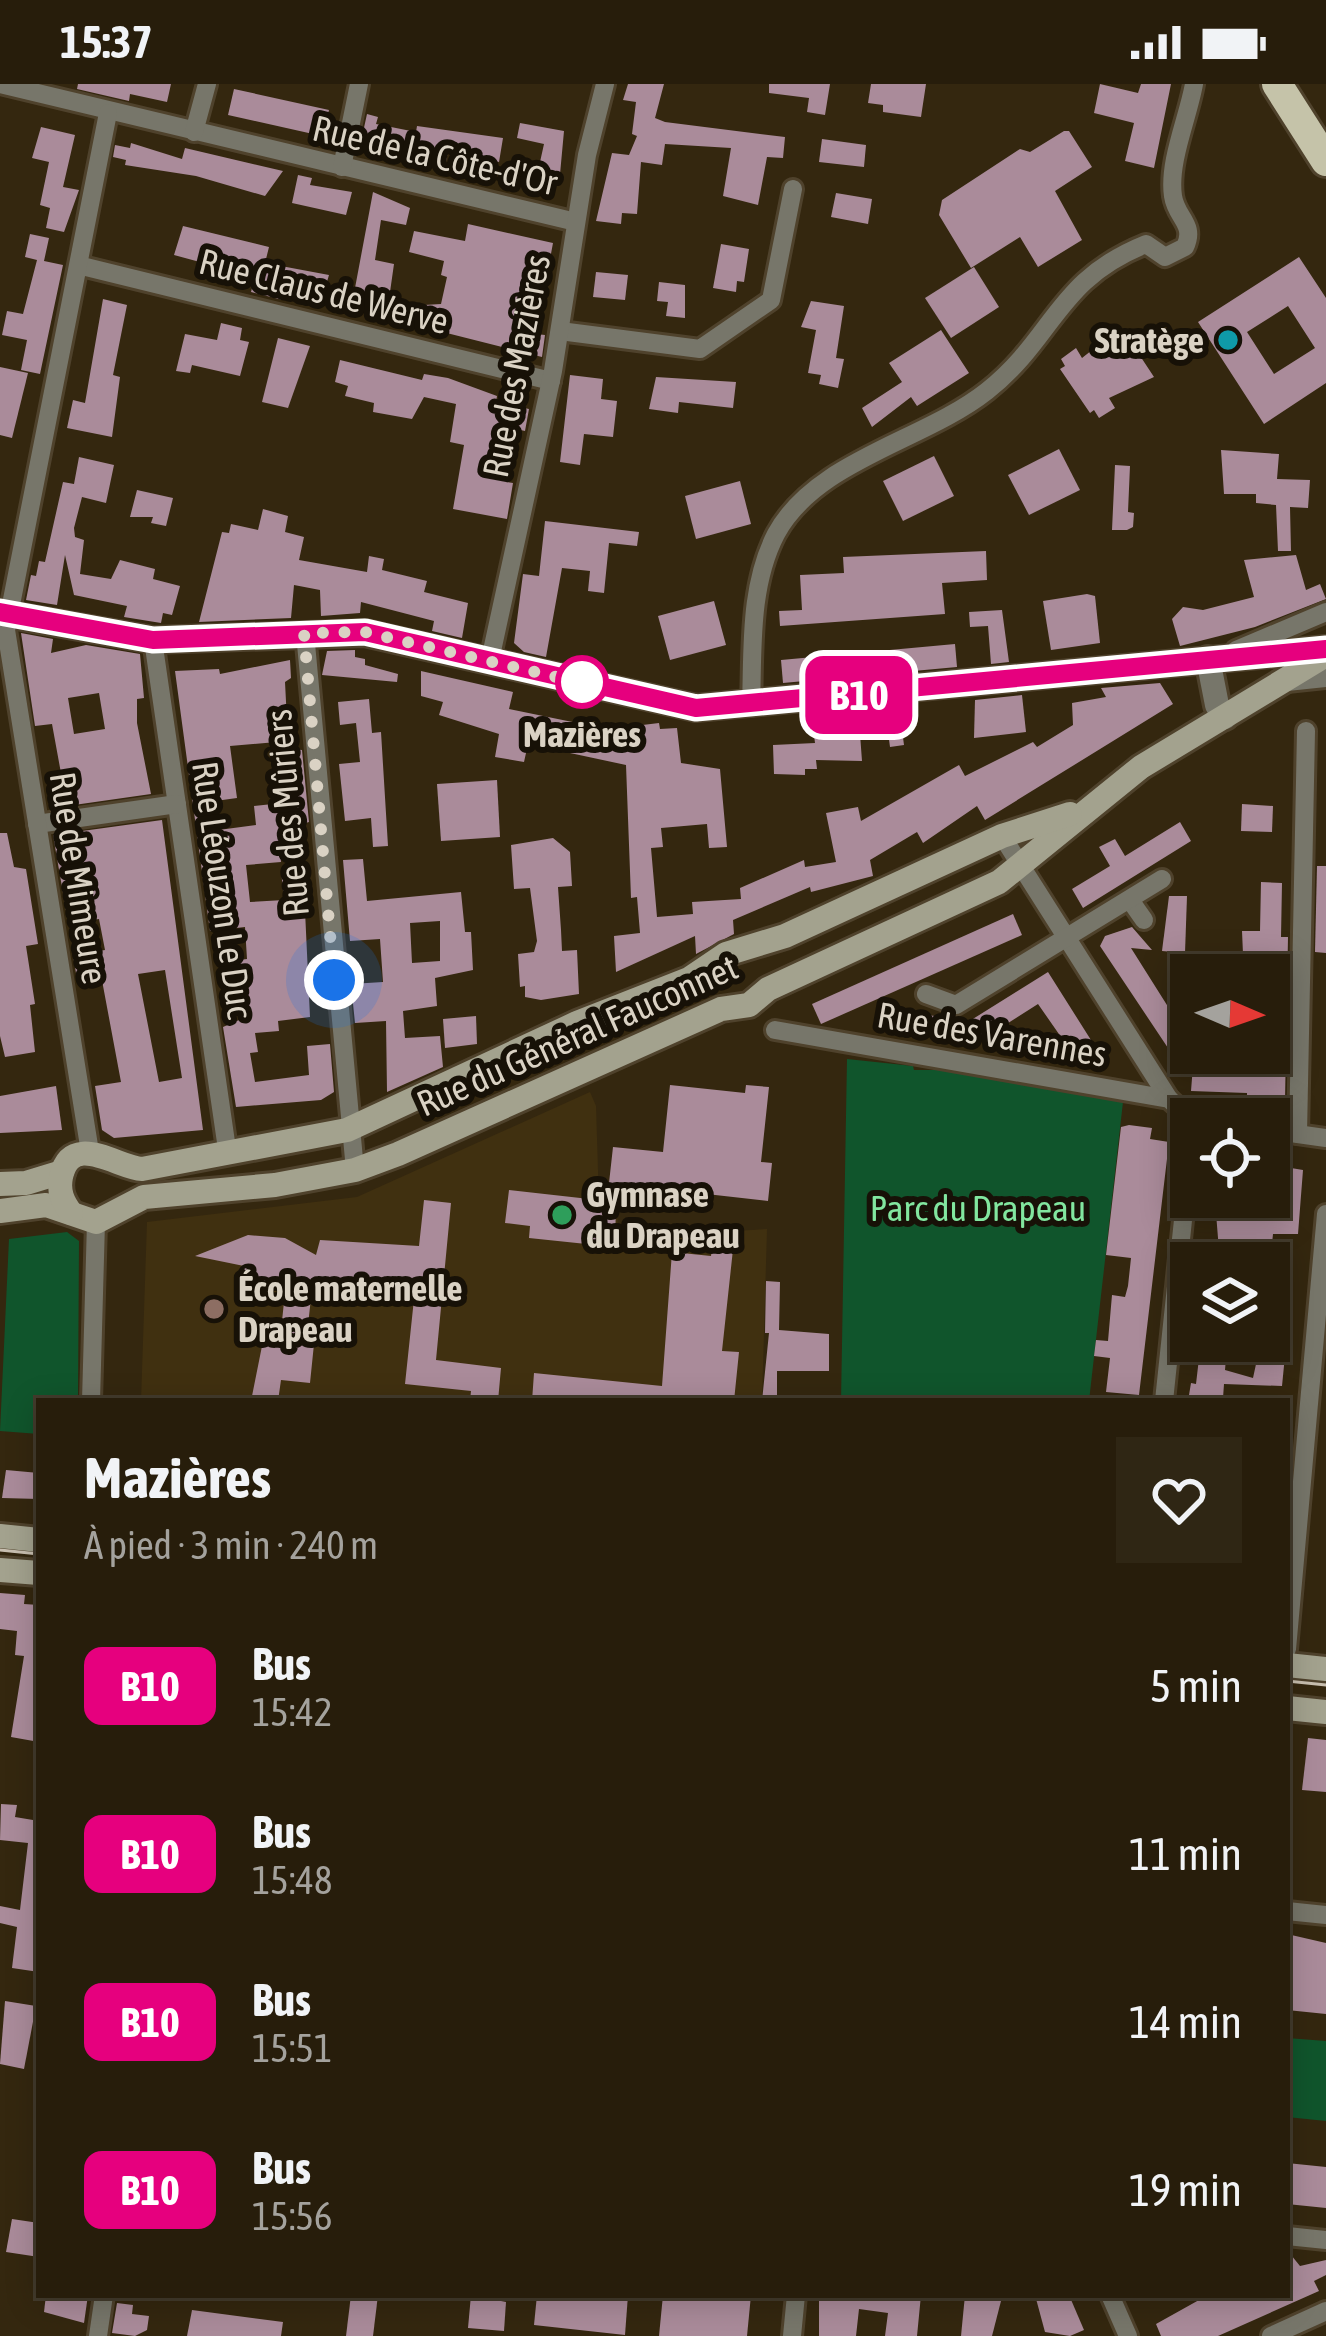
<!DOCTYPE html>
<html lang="fr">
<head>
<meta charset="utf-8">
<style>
	body { margin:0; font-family:"Asap Condensed",sans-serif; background:#2f2614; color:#f1f3f6; height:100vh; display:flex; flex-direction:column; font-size:45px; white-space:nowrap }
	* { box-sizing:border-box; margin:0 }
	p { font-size:39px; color:#a4a29d }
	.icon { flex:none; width:66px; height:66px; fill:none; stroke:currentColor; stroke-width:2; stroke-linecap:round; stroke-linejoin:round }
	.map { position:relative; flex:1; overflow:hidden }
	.panel { position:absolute; left:36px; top:1314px; width:1254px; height:900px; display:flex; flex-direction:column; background:#271d0b; border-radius:0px; box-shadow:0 6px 30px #0003,0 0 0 3px #433b2c }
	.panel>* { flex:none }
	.badge { padding:0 24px; border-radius:18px; font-size:42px; line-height:78px }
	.needle { width:78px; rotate:92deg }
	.fabs { position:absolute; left:1170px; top:870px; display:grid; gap:24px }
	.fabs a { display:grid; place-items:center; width:120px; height:120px; border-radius:0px; background:#271d0b; box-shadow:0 6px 30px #0003,0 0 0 3px #433b2c; font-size:60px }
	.you { position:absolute; width:60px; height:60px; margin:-30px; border:9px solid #fff; border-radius:50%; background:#1a73e8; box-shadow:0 0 0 18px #1a73e833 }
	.map>.badge { position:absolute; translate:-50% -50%; box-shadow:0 0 0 6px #fff }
	.round { display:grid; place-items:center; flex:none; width:126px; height:126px; border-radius:0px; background:#2f2614 }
	.head { display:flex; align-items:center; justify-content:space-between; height:204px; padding:0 48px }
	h1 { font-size:57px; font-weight:700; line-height:90px }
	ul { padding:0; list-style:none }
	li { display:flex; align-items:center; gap:36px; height:168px; padding:0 48px }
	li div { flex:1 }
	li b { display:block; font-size:45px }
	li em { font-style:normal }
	li .badge { min-width:132px; font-weight:700; text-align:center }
	.status { display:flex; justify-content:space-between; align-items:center; height:84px; padding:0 60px; background:#271d0b; direction:ltr }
	.status svg { height:33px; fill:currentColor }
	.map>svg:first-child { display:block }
</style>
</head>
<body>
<div class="status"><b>15:37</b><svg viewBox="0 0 49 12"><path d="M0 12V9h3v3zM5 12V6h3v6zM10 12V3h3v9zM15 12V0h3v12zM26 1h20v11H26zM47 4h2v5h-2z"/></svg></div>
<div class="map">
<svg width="1326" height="2252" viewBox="0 0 1326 2252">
	<rect width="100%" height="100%" fill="#34270f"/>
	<path fill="#403010" d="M590 1008 596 1022 599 1119H616L619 1154 767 1145 762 1317H141L147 1138 357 1113Z"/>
	<g fill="#10552c">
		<path d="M847 975 913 982 914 986H957L1123 1018 1089 1317H841Z"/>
		<path d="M67 1148 79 1157 78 1317H39V1350L0 1347 9 1155Z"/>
		<path d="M1287 1954 1326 1957V2037L1287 2033Z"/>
	</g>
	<g fill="#aa8b9a" fill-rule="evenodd">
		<path d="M78 0H171L167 18 130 10 129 17 77 5Z"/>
		<path d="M628 0H664L655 34 665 38 785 53 783 74 767 73 758 121 723 112 731 64 665 60 662 81 641 78 637 130 622 129 621 140 596 137 612 69 629 71 637 52 632 50 636 18 623 16Z"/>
		<path d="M769 0H830L825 31 807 28 809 14 769 9Z"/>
		<path d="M871 0H926L921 33 883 28V21L868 19Z"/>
		<path d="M1100 0 1138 9 1141 0H1171L1154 84 1125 77 1134 39 1094 29Z"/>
		<path d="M234 5 329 26 322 52 228 31Z"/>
		<path d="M367 30 378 33 376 40 416 48 417 42 503 54 499 78 448 68 445 82 360 62Z"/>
		<path d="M520 39 564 47 559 101 536 96 544 60 517 54Z"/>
		<path d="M41 43 75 51 63 103 79 106 64 148 46 144 50 124 40 121 49 78 32 74Z"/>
		<path d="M1064 47H1069L1092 83 1055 107 1082 156 1038 183 1020 153 971 184 939 131 942 116 1020 65 1030 68Z"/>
		<path d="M822 55 866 61 864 83 819 78Z"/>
		<path d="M131 59 182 75 185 64 283 87 265 112 196 92 125 81 126 76 113 73 115 61 130 64Z"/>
		<path d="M298 91 312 94 310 101 352 108 346 131 292 119Z"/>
		<path d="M373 108 410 124 406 141 381 136 375 176 394 180 388 222 375 219 373 226 352 220Z"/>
		<path d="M836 109 872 115 868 140 831 133Z"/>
		<path d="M468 140 553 159 536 250 545 251 542 273 419 242 424 221 441 220 447 193 441 191 444 177 409 168 414 147 465 157Z"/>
		<path d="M183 142 269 163 265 179 329 191 326 201 335 203 332 217 286 206 283 216 251 208 255 193 174 171Z"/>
		<path d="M30 150 49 154 44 177 63 181 40 290 21 286 27 256 2 251 7 227 23 230 37 176 25 173Z"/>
		<path d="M721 160 749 165 744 198 737 197 736 208 713 204Z"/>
		<path d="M1299 173 1326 214V299L1264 340 1198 238ZM1288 222 1315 264 1274 290 1247 248Z"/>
		<path d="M974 183 999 223 951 254 925 214Z"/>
		<path d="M596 188 628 191 625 216 593 213Z"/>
		<path d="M659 198 685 201V234L666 232 668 218 657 217Z"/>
		<path d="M103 215 127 221 113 291 120 293 112 353 67 344 73 316 85 319Z"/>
		<path d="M811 217 844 222 836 274 844 275 838 304 819 300 821 291 808 289 816 246 801 243Z"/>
		<path d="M221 239 242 244 240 256 249 258 240 292 192 281 190 289 176 287 185 250 217 256Z"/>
		<path d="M1121 243 1154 293 1109 314 1115 324 1099 334 1094 326 1090 329 1060 285 1065 282 1061 275 1076 264 1082 274Z"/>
		<path d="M941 246 969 289 917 322 911 313 872 343 862 324 902 298 889 279Z"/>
		<path d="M278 254 310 262 288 324 262 318Z"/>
		<path d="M340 276 422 296 424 290 448 294 497 312 496 318 529 325 525 347 516 345 506 398 513 399 507 435 453 425 464 361 450 358 456 320 424 313 412 335 373 328 374 319 345 312 348 302 335 298Z"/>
		<path d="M0 283 28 289 12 354 0 351Z"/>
		<path d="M570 291 603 295 601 315 617 317 613 353 584 350 580 381 560 378Z"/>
		<path d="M656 293 736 298 733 324 679 318 678 329 649 325Z"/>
		<path d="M1059 365 1080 406 1029 431 1008 391Z"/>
		<path d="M1221 366 1279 370 1277 395 1310 396 1308 424 1290 423 1291 467H1278L1276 421 1256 419V410H1224Z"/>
		<path d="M934 372 954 412 903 437 883 397Z"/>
		<path d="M79 373 114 381 106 419 82 413 74 444 75 453 84 456 80 490 111 495 120 476 155 485 153 495 180 502 172 531 163 529 161 539 124 533 127 522 74 511 65 471 57 521 26 516 31 491 36 492 39 477 45 478 63 398 74 400Z"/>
		<path d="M1115 381 1130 382 1128 428 1134 429 1133 443 1127 446H1112Z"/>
		<path d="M740 397 751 440 696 455 685 412Z"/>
		<path d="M137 406 173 414 166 442 151 439 153 433H130Z"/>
		<path d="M263 425 288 432 285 448 304 453 299 476 367 488 369 472 384 475 382 486 427 497 424 508 468 519 462 554 432 547 434 537 361 518 360 529 321 532 320 506 294 501 291 534 199 538 222 448 229 449 231 440 258 446Z"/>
		<path d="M545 437 639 448 637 462 609 459 604 509 588 507 590 487 562 484 546 573 524 568 514 559 523 490 539 492Z"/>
		<path d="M986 467 987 496 942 499 945 530 780 542 779 527 802 526 800 491 844 489 843 473Z"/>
		<path d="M1296 471 1306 506 1320 500 1326 515 1255 543 1180 562 1172 535 1183 523 1203 526 1254 513 1244 476Z"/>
		<path d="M1087 510 1095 512 1100 559 1051 566 1043 517Z"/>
		<path d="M714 517 726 561 670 576 658 532Z"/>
		<path d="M1002 526 1009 578 991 580 988 542 970 543 969 528Z"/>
		<path d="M21 549 53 555 51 569 86 561 140 570 144 614 137 615V639L151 710 67 722 52 640 35 642ZM99 609 105 645 74 650 68 614Z"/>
		<path d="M955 560 957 583 783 599 781 576Z"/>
		<path d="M355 566V573L365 575V581L398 590 397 598 322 591 327 567Z"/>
		<path d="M290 576 291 594 285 598 288 657 230 662 237 714 208 718 211 747 256 741 254 722 282 719 278 663 302 666 309 738 278 747 281 778 246 781 250 818 284 816 281 786 303 784 310 933 278 937 279 947 255 949 258 968 250 969 255 998 309 991 307 962 330 960 334 1008 321 1016 236 1023 223 943 246 933 239 876 247 875 245 843 210 847 175 587 219 585 220 590Z"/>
		<path d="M421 587 513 608 509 625 626 649V643L659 639 660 645 677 644 681 679 720 685 727 763 709 764 707 740 661 744 663 763 651 764 657 833 693 830 692 818 741 815 740 804 804 776 805 783 836 778 826 729 858 723 861 737 959 681 965 692 1033 658 1037 663 1073 641 1072 619 1106 613 1101 604 1160 599 1173 620 985 736 977 722 923 759 917 748 870 776 873 792 811 808 810 803 733 836 734 850 696 870 695 852 616 888 614 852 640 849 637 813 631 814 626 681 528 660 524 678 495 673 499 650 439 631 443 618 421 612Z"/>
		<path d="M1022 611 1026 648 974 654 975 616Z"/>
		<path d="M369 615 372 649 381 648 388 762 373 763 371 734 345 737 339 680 360 678 356 639 340 641 338 618Z"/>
		<path d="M899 623 904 661 890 663 888 648 860 650 862 677 816 676 817 685H805V691L774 690 773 661 815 659 814 651 837 649 836 629Z"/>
		<path d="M497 696 500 753 441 757 437 700Z"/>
		<path d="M1242 720 1273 722 1272 748 1241 747Z"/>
		<path d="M162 736 203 1046 114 1054 102 1046 95 1002 121 998 101 891 77 895 73 871 105 866 99 835 79 838 78 831 67 832 53 751ZM165 886 182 994 159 998 138 890Z"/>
		<path d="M1180 738 1191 757 1083 824 1072 805 1110 782 1099 763 1115 755 1125 772Z"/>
		<path d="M0 749H7L14 783 26 785 38 860 26 862 35 920 30 921 35 968 5 973 0 952Z"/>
		<path d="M553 754 570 768 572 802 558 803 561 846 562 867 577 866 579 910 541 916 525 913V902L520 903 518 870 534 868 537 857 530 804 514 805 511 761Z"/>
		<path d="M363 775 367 817 461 808 465 848H471L473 886 435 894 437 922 403 927 405 954 440 952 443 983 387 1008 386 937 355 939 351 900 383 898 380 855 350 857 343 776ZM440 837V877L412 879 410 839Z"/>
		<path d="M1317 782H1326V869L1315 868Z"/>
		<path d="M1261 798 1282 799 1281 853H1288L1285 1017 1273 1021 1247 1017V1009L1191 1007 1194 969H1269V888L1183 891 1184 873 1243 870 1242 847H1260Z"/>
		<path d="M1169 812H1187L1185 869 1162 867Z"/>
		<path d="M1013 830 1022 851 821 940 812 920Z"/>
		<path d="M1132 843 1152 866 1131 864 1189 956 1177 964H1168L1100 862 1105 852Z"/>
		<path d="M1048 888 1096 964 1077 976 1038 920 1005 941 1010 949 996 958 991 950 970 958 960 943Z"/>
		<path d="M882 924 941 933 942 954 895 949 896 942 880 941Z"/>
		<path d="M476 932 477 960 445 964 443 935Z"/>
		<path d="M670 1001 745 1009 746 1001 769 1003 761 1078 772 1079 768 1117 609 1099 613 1063 663 1068Z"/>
		<path d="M56 1002 62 1046 0 1049V1012Z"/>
		<path d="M1129 1041 1152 1044 1150 1055 1169 1058 1139 1311 1106 1308 1110 1274 1094 1272 1096 1256 1108 1257 1112 1211 1125 1213 1128 1202 1131 1174 1106 1171 1121 1043Z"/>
		<path d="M1273 1081 1303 1086 1298 1150H1273L1270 1179H1220L1216 1129 1199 1127 1201 1113H1269Z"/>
		<path d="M509 1106 616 1118 615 1163 529 1154 530 1142 505 1139Z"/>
		<path d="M424 1116 451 1119 436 1276 501 1284 498 1317H470L471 1307 405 1300 414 1215 312 1205 306 1259 314 1260 310 1299 281 1296 278 1317H251L263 1257 280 1256 286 1199 243 1195 244 1182 195 1172 248 1151 285 1154 316 1171 320 1156 419 1162Z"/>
		<path d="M735 1147 722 1267 739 1268 734 1317H532L534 1289 662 1302 672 1168 711 1172 714 1148Z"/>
		<path d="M1269 1191 1292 1193 1293 1231H1289L1282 1302 1224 1300 1223 1314 1188 1317 1191 1299 1196 1300 1201 1257 1227 1262 1225 1286 1253 1294 1261 1257H1269Z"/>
		<path d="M766 1197 780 1198 779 1246 829 1250V1287H777V1317H762L769 1249H765Z"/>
		<path d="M6 1386 39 1389V1415L2 1414Z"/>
		<path d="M0 1509 25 1511 24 1520 39 1521V1658L11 1653 24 1572 15 1571 17 1547 0 1545Z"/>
		<path d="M1308 1654 1326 1656V1708L1302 1706Z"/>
		<path d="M1 1720 17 1721 15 1733 39 1737V1888L12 1884 17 1843 0 1839V1822L20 1826 28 1759 0 1756Z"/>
		<path d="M1287 1850 1326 1859V1930L1287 1926Z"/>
		<path d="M5 1917 36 1922 24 1985 0 1980Z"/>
		<path d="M1287 2079 1326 2083V2124L1287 2120Z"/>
		<path d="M12 2135 39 2139V2173L6 2168Z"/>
		<path d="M1287 2166 1300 2182 1326 2176V2191L1314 2197 1319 2207 1218 2252H1161L1156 2240 1199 2216 1287 2211Z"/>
		<path d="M46 2211H88L84 2239 44 2228Z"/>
		<path d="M351 2211H378L373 2252H346Z"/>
		<path d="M471 2211 506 2218 504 2247 468 2244Z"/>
		<path d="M537 2211H628L625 2251 534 2241Z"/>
		<path d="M663 2211H751L747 2252H659Z"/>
		<path d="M819 2211H921L917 2252H885L888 2229 859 2225 856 2252H819Z"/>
		<path d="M965 2211H997L1001 2217 992 2252H961Z"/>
		<path d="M1035 2211H1069L1084 2246 1070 2252 1045 2248Z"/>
		<path d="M117 2219 133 2221 132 2230 149 2232 147 2246 135 2252 112 2249Z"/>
		<path d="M192 2226 283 2238 281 2252H187Z"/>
	</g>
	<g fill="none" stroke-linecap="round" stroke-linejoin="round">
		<g stroke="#4f422c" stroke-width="24">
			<g id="minor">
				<path d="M0 0 576 138"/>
				<path d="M194 48 207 0"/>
				<path d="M342 83 359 0"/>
				<path d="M82 182 551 297"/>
				<path d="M560 247 700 265 771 216 793 105"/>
				<path d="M305 549 355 1086"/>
				<path d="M153 556 227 1065"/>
				<path d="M1236 566 1326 528"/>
				<path d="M490 576 553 287 587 71 605 0"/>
				<path d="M1287 598 1326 594"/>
				<path d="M751 622C753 565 749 502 776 450 816 376 924 357 987 307 1055 253 1056 196 1146 160L1165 173 1185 163C1196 140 1176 134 1173 112 1168 78 1188 34 1194 0"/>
				<path d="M37 740 177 720"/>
				<path d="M1002 752 1169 1015"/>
				<path d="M1130 816 1144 836"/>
				<path d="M926 910 956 921 1162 795"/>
				<path d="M775 946 1169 1015 1191 1035"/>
				<path d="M1269 1046 1326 1054"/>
				<path d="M1298 1050 1306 647"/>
				<path d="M90 1068 6 546 108 29"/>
				<path d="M91 1317 96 1138"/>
				<path d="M1164 1317 1191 1060"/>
				<path d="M1287 1565 1326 1130"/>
				<path d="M1287 1827 1326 1831"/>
				<path d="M1287 2152 1326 2156"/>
				<path d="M1110 2211 1128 2252"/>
				<path d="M98 2252 104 2211"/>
				<path d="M792 2252 796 2211"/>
				<path d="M1271 2252 1326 2227"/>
			</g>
		</g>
		<g stroke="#4f422c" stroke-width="30">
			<g id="tertiary">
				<path d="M0 529 153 556 365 549 696 624 1326 565"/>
				<path d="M1208 575 1217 621 1225 633"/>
			</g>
		</g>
		<g stroke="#4f422c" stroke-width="30">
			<g id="secondary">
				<path d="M0 1100 26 1099 62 1088"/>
				<path d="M0 1127 46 1121 96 1138 144 1113 275 1101 355 1086 398 1070 721 925 749 921 768 905 999 798 1141 683 1326 571"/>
				<path d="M71 1129C63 1118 58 1108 61 1093 71 1046 118 1084 142 1085L347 1046 577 939 689 895 726 870 785 852 1002 752 1070 730"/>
				<path d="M0 1452 39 1456"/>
				<path d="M0 1486 39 1489"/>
				<path d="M1287 1581 1326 1585"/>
				<path d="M1287 1624 1326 1628"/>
			</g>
		</g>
		<g stroke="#4f422c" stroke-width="36">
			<path id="primary" d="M1277 0 1326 77"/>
		</g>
		<use href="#minor" stroke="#77766a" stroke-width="18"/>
		<use href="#tertiary" stroke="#77766a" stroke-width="24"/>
		<use href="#secondary" stroke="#a3a28e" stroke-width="24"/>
		<use href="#primary" stroke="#c5c3a9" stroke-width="30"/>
		<g stroke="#c8bfb0" stroke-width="3">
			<path d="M0 1466 39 1470"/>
			<path d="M1287 1597 1326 1601"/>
		</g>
	</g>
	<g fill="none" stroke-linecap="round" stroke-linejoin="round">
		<g stroke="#fff" stroke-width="27">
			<path id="line" d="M0 528 153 556 365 548 696 624 1326 565"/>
		</g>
		<use href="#line" stroke="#e6007e" stroke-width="18"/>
		<path stroke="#dad2c4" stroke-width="12" stroke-dasharray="0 21.6" d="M334 896 304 549 365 548 586 600 582 598"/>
	</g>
	<circle fill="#0f9aa8" stroke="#171107" stroke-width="4.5" cx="1228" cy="256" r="12"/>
	<circle fill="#fff" stroke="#e6007e" stroke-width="6" cx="582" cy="598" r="24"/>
	<circle fill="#2e9e5b" stroke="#171107" stroke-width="4.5" cx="562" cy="1131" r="12"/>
	<circle fill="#8d6e63" stroke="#171107" stroke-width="4.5" cx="214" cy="1225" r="12"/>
	<g text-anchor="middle" stroke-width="12" stroke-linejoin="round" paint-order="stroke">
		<g font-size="36" fill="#dad2c4" stroke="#171107">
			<text transform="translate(435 71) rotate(13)" y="13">Rue de la Côte-d'Or</text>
			<text transform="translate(324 207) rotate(14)" y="13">Rue Claus de Werve</text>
			<text transform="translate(516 282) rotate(-79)" y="13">Rue des Mazières</text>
			<text transform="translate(287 729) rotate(-95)" y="13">Rue des Mûriers</text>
			<text transform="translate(79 794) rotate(81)" y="13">Rue de Mimeure</text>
			<text transform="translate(223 806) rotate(82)" y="13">Rue Léouzon Le Duc</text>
			<text transform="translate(992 950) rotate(10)" y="13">Rue des Varennes</text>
			<text transform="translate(577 951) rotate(-24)" y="13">Rue du Général Fauconnet</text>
		</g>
		<g font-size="36" font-weight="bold" fill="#dad2c4" stroke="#171107" text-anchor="start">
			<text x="1204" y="269" text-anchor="end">Stratège</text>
			<text x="586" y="1123">Gymnase<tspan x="586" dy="41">du Drapeau</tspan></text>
			<text x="238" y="1217">École maternelle<tspan x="238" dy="41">Drapeau</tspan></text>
		</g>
		<g font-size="36" font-weight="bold" fill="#dad2c4" stroke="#171107">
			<text x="582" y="663">Mazières</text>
		</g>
		<g font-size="36" fill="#82e69f" stroke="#171107">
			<text x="978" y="1137">Parc du Drapeau</text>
		</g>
	</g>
</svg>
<div class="fabs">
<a><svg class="needle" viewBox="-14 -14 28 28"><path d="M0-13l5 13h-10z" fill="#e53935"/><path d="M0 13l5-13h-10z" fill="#a4a29d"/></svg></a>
<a><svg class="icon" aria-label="locate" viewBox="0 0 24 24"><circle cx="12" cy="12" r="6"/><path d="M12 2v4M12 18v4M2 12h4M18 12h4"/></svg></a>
<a><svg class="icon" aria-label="layers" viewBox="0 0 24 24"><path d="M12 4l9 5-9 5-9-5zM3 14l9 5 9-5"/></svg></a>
</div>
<div class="you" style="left:334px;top:896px"></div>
<b class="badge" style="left:859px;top:611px;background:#e6007e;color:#fff">B10</b>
<section class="panel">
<div class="head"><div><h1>Mazières</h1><p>À pied · 3 min · 240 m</p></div><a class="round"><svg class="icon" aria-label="heart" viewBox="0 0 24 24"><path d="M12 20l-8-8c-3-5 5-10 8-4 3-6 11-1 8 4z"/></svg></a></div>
<ul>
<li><span class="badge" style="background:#e6007e;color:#fff">B10</span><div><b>Bus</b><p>15:42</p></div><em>5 min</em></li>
<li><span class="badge" style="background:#e6007e;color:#fff">B10</span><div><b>Bus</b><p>15:48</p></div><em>11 min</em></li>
<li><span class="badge" style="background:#e6007e;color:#fff">B10</span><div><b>Bus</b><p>15:51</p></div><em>14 min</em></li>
<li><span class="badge" style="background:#e6007e;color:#fff">B10</span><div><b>Bus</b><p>15:56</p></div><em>19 min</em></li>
</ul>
</section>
</div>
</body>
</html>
